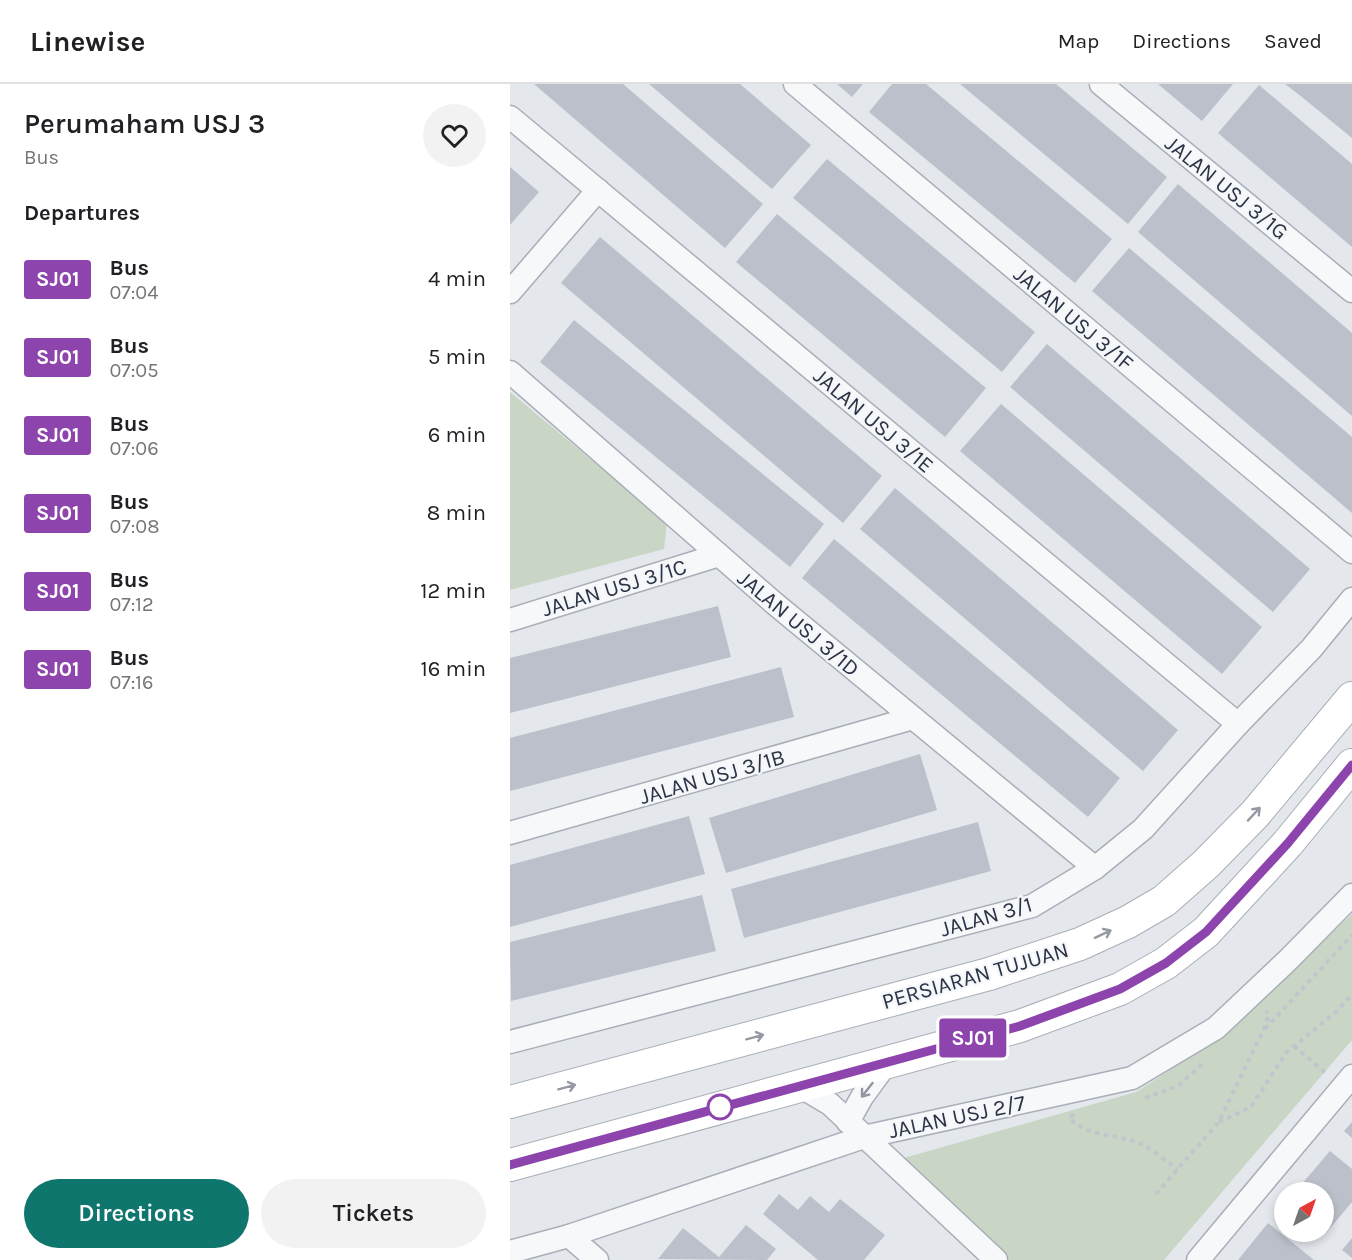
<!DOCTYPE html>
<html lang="en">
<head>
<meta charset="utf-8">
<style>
	body { margin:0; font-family:Karla,sans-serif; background:#f2f2f2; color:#202124; height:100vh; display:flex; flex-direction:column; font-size:22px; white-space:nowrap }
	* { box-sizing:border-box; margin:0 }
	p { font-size:20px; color:#757577 }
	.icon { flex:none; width:33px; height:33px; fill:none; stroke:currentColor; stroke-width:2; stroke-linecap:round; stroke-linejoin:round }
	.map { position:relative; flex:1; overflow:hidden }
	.side { display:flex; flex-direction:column; background:#fff; width:510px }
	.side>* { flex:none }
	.badge { padding:0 12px; border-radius:4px; font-size:21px; line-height:39px }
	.needle { width:39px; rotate:40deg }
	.tools { position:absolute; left:764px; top:1098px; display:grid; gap:12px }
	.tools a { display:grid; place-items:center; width:60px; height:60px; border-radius:50%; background:#fff; box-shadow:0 3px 9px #0003; font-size:30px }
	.map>.badge { position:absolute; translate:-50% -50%; box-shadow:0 0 0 3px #fff }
	h2 { padding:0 24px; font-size:22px; line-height:54px }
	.round { display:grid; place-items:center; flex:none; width:63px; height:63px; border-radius:32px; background:#f2f2f2 }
	.summary { display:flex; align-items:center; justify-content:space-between; height:102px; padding:0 24px }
	h1 { font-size:28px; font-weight:600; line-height:45px }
	.cta { display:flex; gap:12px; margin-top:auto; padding:12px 24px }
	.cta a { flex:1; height:69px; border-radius:36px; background:#0f766e; color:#fff; font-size:24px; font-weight:600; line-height:69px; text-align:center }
	.cta a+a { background:#f2f2f2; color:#202124 }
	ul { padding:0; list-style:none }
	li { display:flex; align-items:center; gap:18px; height:78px; padding:0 24px }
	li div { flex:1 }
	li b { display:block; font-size:22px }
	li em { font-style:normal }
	li .badge { min-width:66px; font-weight:700; text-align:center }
	header { display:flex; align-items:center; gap:36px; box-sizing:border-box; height:84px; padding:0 30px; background:#fff; border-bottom:2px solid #e0e0e0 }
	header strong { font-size:28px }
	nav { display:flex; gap:33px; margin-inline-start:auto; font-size:21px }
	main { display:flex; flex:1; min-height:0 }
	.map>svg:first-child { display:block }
</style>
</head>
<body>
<header>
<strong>Linewise</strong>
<nav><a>Map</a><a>Directions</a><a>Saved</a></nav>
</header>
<main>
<section class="side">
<div class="summary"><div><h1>Perumaham USJ 3</h1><p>Bus</p></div><a class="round"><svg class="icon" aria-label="heart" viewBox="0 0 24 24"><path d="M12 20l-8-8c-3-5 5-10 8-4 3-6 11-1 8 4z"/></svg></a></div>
<h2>Departures</h2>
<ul>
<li><span class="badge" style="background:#8e44ad;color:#fff">SJ01</span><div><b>Bus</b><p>07:04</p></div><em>4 min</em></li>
<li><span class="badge" style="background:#8e44ad;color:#fff">SJ01</span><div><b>Bus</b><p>07:05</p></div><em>5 min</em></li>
<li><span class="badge" style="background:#8e44ad;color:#fff">SJ01</span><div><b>Bus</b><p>07:06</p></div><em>6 min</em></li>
<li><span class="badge" style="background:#8e44ad;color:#fff">SJ01</span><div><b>Bus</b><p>07:08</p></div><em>8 min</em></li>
<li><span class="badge" style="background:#8e44ad;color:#fff">SJ01</span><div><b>Bus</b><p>07:12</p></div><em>12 min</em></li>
<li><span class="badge" style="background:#8e44ad;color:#fff">SJ01</span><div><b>Bus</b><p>07:16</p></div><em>16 min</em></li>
</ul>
<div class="cta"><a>Directions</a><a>Tickets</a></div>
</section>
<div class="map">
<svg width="842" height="1176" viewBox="0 0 842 1176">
	<rect width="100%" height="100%" fill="#e4e7ec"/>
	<g fill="#c9d6c5">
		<path d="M0 308 157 439 154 465 0 506Z"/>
		<path d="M842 830V956L654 1176H488L373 1080 626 1008 716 950Z"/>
	</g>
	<g fill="#bbc0ca">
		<path d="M24 0H113L253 120 215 164Z"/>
		<path d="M139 0H230L301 61 262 105Z"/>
		<path d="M327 0H353L342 13Z"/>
		<path d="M382 0H416L602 155 565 199 359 28Z"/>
		<path d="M450 0H546L657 93 618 140Z"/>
		<path d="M648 0H723L692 37Z"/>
		<path d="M775 0H842V54L787 9Z"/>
		<path d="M749 1 842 80V163L708 49Z"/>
		<path d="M317 75 525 248 492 288 283 114Z"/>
		<path d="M0 83 29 108 0 141Z"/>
		<path d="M668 100 842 249V332L628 148Z"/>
		<path d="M267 130 476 304 435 353 226 178Z"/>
		<path d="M90 153 372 392 333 439 51 199Z"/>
		<path d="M619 164 842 353V429L582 207Z"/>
		<path d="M64 236 314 440 280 483 30 278Z"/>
		<path d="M537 260 800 485 763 528 500 303Z"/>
		<path d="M491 320 752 543 712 590 450 367Z"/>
		<path d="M385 404 668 646 633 687 350 445Z"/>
		<path d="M324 455 610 694 578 733 292 494Z"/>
		<path d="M208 522 221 573 0 629V574Z"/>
		<path d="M271 583 284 633 0 707V654Z"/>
		<path d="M410 670 427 726 216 789 199 734Z"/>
		<path d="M179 732 195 790 0 843V781Z"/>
		<path d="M468 738 481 787 234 854 221 805Z"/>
		<path d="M192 811 206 867 1 917 0 858Z"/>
		<path d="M842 1038V1054L834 1047Z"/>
		<path d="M820 1067 842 1085V1118L816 1149 813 1146V1108H785Z"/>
		<path d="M269 1110 288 1126 300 1112 319 1128 330 1115 375 1151 354 1176H308L253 1130Z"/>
		<path d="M758 1139 804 1176H728Z"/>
		<path d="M236 1141 266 1165 257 1176 148 1175 173 1144 209 1173Z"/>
		<path d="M842 1154V1174L832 1166Z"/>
	</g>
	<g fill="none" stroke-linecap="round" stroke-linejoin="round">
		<g stroke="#a9aeb7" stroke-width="25">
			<g id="minor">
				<path d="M285 0 842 468"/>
				<path d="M591 0 842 207"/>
				<path d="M0 33 728 640"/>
				<path d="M0 208 88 106"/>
				<path d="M0 288 264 519 585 784"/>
				<path d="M0 536 209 471"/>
				<path d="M0 749 403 634"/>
				<path d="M0 958 522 822 585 784 633 745 728 640 801 565 842 515"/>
				<path d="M288 1001 320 1020 486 1176"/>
				<path d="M338 1038 352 1013 379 976"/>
				<path d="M59 1152 87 1176"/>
				<path d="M0 1168 59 1152 354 1053 622 994 706 944 778 876 842 811"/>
				<path d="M688 1176 842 992"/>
			</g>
		</g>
		<g stroke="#a9aeb7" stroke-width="34">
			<g id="secondary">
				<path d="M0 1018 479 890 570 860 618 838 654 817 696 780 745 730 842 614"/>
				<path d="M0 1081 510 942 610 905 656 879 696 848 778 759 842 681"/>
			</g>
		</g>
		<g stroke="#c2c5cb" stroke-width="4" stroke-dasharray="4.5 4.5" stroke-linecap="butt">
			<path d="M755 945 842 851"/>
			<path d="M784 962 817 990"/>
			<path d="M635 1014 668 1002 692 980"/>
			<path d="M564 1031 559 1033C573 1051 605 1051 624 1057 637 1061 656 1077 667 1085"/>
			<path d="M709 1038 741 1023 776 969 827 927 842 910"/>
			<path d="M646 1110 708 1039 753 947 759 931 756 927"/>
		</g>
		<use href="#minor" stroke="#f7f8fa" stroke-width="22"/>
		<use href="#secondary" stroke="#fff" stroke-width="32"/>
	</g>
	<defs><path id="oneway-shaft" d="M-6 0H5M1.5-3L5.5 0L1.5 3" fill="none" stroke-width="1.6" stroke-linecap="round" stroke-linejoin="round" transform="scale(1.5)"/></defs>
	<g stroke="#959aa2">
		<use href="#oneway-shaft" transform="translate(744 730) rotate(-47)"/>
		<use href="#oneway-shaft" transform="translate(593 850) rotate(-25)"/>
		<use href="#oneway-shaft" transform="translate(245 953) rotate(-15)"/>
		<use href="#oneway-shaft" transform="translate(57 1003) rotate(-15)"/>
	</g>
	<use stroke="#9196a0" href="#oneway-shaft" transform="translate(357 1006) rotate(128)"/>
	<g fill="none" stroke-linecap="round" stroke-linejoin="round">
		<g stroke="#fff" stroke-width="14">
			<path id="line" d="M0 1081 510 942 610 905 656 879 696 848 778 759 842 681"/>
		</g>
		<use href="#line" stroke="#8e44ad" stroke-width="9"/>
	</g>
	<circle fill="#fff" stroke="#8e44ad" stroke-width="3" cx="210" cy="1023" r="12"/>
	<g text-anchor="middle" stroke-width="4.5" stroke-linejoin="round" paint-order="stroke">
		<g font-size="22" fill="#2b3445" stroke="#f4f6f9">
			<text transform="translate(717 103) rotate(39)" y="8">JALAN USJ 3/1G</text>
			<text transform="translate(564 234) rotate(40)" y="8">JALAN USJ 3/1F</text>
			<text transform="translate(364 336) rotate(40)" y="8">JALAN USJ 3/1E</text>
			<text transform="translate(104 503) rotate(-17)" y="8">JALAN USJ 3/1C</text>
			<text transform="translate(289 539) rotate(40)" y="8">JALAN USJ 3/1D</text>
			<text transform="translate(202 692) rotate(-16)" y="8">JALAN USJ 3/1B</text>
			<text transform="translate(476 832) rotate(-16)" y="8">JALAN 3/1</text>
			<text transform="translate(465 891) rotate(-16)" y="8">PERSIARAN TUJUAN</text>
			<text transform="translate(447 1032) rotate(-12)" y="8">JALAN USJ 2/7</text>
		</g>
	</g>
</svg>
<div class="tools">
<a><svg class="needle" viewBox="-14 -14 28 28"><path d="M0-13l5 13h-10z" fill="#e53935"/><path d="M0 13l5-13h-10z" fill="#757577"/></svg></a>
</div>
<b class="badge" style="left:463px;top:954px;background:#8e44ad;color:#fff">SJ01</b>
</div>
</main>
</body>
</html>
